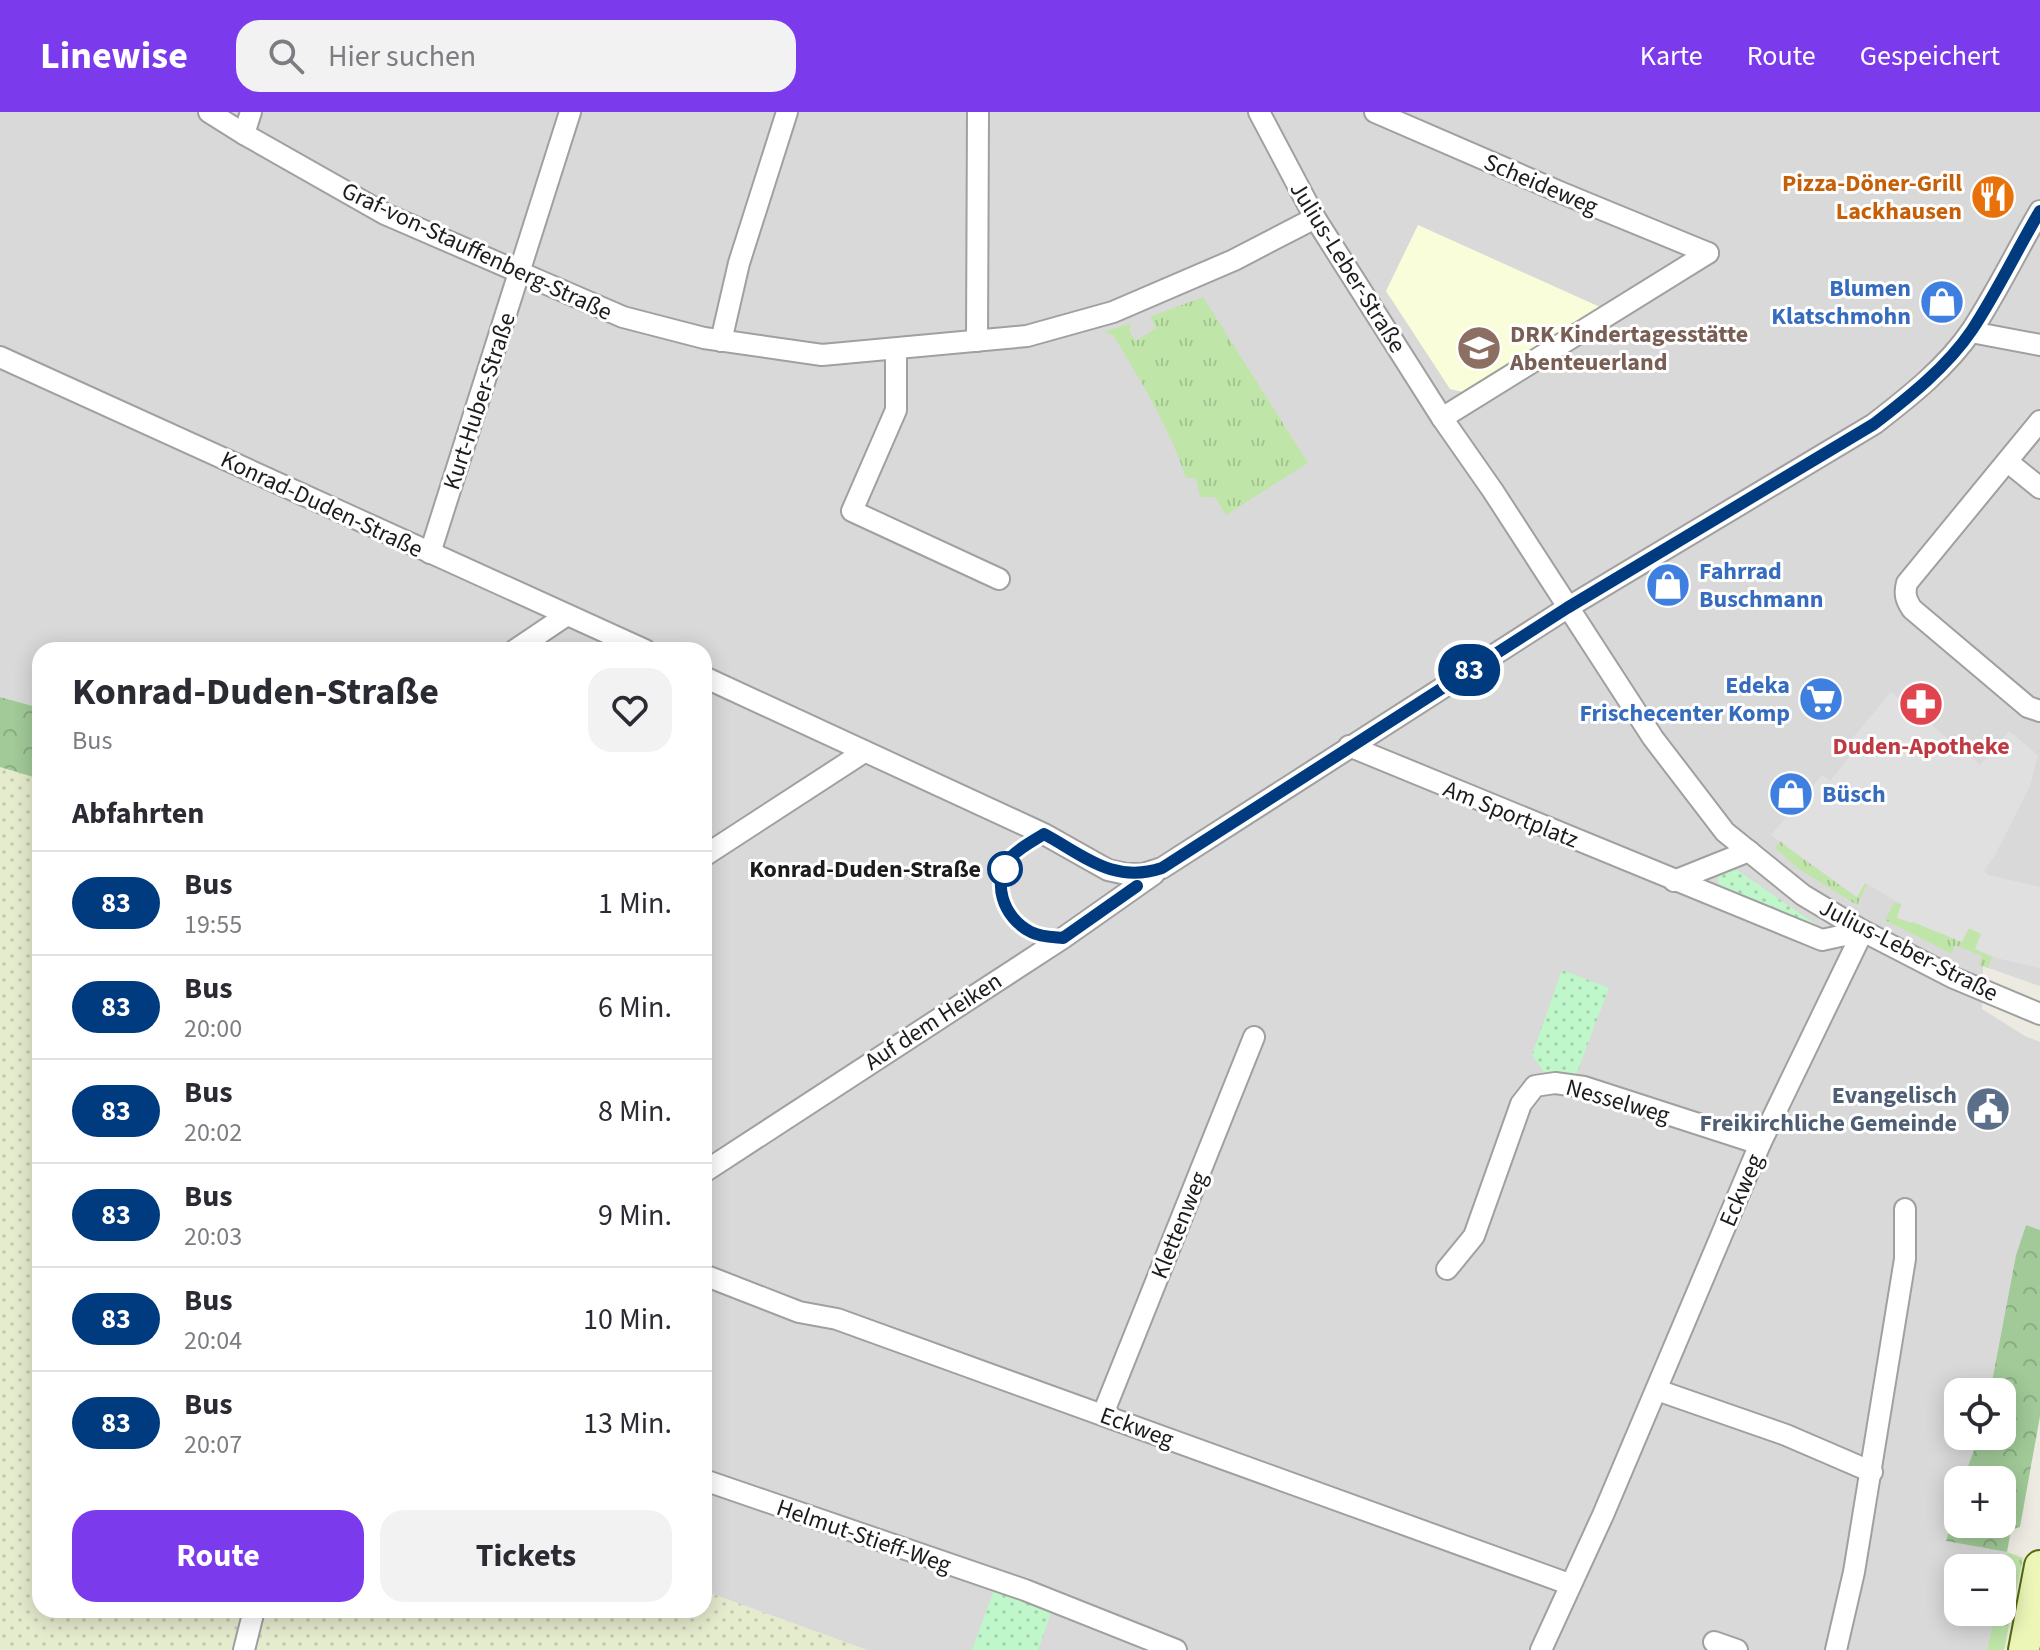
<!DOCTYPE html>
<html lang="de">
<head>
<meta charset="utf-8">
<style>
	body { margin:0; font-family:"Source Sans 3",sans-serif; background:#f2f2f3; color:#2b2b33; height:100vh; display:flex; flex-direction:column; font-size:30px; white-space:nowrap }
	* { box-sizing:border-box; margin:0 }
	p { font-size:26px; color:#7c7c81 }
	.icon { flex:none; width:44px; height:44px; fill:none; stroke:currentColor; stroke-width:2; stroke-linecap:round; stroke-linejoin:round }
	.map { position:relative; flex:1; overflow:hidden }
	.drawer { position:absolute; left:32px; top:530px; width:680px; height:976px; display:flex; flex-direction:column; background:#fff; border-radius:24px; box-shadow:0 4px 20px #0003 }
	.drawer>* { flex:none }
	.badge { padding:0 16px; border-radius:26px; font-size:28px; line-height:52px }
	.controls { position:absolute; left:1944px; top:1266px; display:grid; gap:16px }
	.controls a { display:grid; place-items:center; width:72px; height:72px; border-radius:16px; background:#fff; box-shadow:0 4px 20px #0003; font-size:40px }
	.map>.badge { position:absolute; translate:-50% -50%; box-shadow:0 0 0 4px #fff }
	h2 { padding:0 40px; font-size:30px; line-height:72px }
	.round { display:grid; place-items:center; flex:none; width:84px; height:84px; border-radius:24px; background:#f2f2f3 }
	.headline { display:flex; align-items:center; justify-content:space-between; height:136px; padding:0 40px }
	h1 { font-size:38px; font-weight:700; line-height:60px }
	.primary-button { display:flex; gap:16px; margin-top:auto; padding:16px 40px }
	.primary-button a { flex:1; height:92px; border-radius:24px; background:#7c3aed; color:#fff; font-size:32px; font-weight:700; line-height:92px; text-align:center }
	.primary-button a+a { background:#f2f2f3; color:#2b2b33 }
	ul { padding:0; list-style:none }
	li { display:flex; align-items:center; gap:24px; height:104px; padding:0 40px; border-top:2px solid #e1e1e2 }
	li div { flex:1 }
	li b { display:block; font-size:30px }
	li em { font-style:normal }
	li .badge { min-width:88px; font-weight:700; text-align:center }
	header { display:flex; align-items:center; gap:48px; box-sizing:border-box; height:112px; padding:0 40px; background:#7c3aed; color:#fff }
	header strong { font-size:38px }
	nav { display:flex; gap:44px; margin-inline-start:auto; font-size:28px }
	.search { width:560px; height:72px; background:#f2f2f3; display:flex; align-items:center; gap:20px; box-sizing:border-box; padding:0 28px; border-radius:24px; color:#7c7c81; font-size:30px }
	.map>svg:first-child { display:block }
</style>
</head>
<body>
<header>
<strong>Linewise</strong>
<div class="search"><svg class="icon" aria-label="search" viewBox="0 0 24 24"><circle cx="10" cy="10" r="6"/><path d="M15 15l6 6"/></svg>Hier suchen</div>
<nav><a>Karte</a><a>Route</a><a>Gespeichert</a></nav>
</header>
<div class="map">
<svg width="2040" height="1538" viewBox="0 0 2040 1538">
	<defs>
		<pattern id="farmland-dots" width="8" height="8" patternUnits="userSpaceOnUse" patternTransform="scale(2)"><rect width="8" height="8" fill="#e5ebcd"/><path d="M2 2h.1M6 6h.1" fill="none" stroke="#c4c9af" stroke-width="1.8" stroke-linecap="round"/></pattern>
		<pattern id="grass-tufts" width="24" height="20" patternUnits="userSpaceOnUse" patternTransform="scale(2)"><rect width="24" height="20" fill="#bfe5a9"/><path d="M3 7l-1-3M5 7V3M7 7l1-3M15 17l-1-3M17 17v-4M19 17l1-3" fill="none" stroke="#a4c491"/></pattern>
		<pattern id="forest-crowns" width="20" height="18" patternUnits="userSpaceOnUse" patternTransform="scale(2)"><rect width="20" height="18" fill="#a1ca98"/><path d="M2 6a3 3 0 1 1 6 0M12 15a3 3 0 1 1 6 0" fill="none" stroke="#8aad82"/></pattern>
		<pattern id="park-dots" width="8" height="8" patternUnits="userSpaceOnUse" patternTransform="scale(2)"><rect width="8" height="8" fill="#bff6ca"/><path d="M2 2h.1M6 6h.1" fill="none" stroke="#a4d2ad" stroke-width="1.8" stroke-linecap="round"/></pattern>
	</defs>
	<rect width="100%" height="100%" fill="#edeae2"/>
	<path fill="#dad9d9" d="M0 0H2040V874L1983 854 1982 897 2025 924 2040 930V1118L2026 1113 2016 1143 1990 1280H1958V1324H1979L1963 1368H1958V1385L1946 1429 2007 1440 2002 1467V1456H1958V1500H1995L1987 1538H867L704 1479V538H40V596L0 585Z"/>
	<path fill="#f9fdda" d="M1418 113 1600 195 1463 280 1450 277 1386 179Z"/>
	<g fill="url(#farmland-dots)">
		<path d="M0 655 40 667V1498H241L232 1538H0Z"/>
		<path d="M704 1479 867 1538H254L263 1498H704Z"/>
	</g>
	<g fill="url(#grass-tufts)">
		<path d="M1203 185 1308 351 1226 403 1215 385H1200L1196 366H1186C1169 314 1141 270 1114 224L1104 220 1132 211 1129 219 1136 229 1156 216 1150 205Z"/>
		<path d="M1791 716 1784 733 1856 785 1864 771 1867 772 1857 793 1799 757 1775 736Z"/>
		<path d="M1894 791 1902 792 1897 806 1913 809 1961 830 1969 816 1982 822 1975 837 1992 844 1988 856 1979 853 1982 844 1955 833 1952 842 1885 808Z"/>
		<path d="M2007 1440 2023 1446 2004 1538H1987L1995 1500H2002V1467Z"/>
	</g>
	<g fill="url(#forest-crowns)">
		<path d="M0 585 40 596V667L0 655Z"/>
		<path d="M2026 1113 2040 1118V1304L2020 1415 2011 1418 2007 1440 1946 1429 1958 1385V1412H2002V1368H1963L1979 1324H2002V1280H1990L2016 1143Z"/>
	</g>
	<g fill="url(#park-dots)">
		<path d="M1729 757 1737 758 1824 818 1719 783 1718 763Z"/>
		<path d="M1562 858 1609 876 1576 963H1546L1532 943Z"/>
		<path d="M994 1478 1052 1498 1038 1538H972Z"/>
	</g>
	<path fill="#e0e0e0" d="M1891 580 1980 653 2009 619 2038 643 2030 674 1994 745 1984 758 1988 763 2040 775V856L1996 846 1975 837 1981 822 1969 816 1962 830 1913 810 1912 811 1897 806 1901 792 1865 771 1857 785 1771 723 1822 663 1830 669 1852 642 1845 635Z"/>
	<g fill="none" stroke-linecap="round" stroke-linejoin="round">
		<g stroke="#a0a0a0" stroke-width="24">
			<g id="minor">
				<path d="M209 0 244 22 251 0"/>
				<path d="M1259 0 1315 106 1442 306 1493 379 1653 626 1725 720 1803 783 1863 819 1954 866 2040 902"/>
				<path d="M1375 0 1562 81 1708 141"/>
				<path d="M244 22 385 102 623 205 704 226 822 243 1027 224 1113 200 1234 148 1315 106"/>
				<path d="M1971 220 2040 233"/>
				<path d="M721 229 739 151 787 0"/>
				<path d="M977 229 978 0"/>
				<path d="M896 238V298L852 399 999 467"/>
				<path d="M0 245 645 538"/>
				<path d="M1442 306 1708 141"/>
				<path d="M2040 309 1907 471C1904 482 1906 488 1912 497L2028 595 2040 599"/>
				<path d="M2008 350 2040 376"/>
				<path d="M430 441 570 0"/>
				<path d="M515 538 567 503"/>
				<path d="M704 565 1044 722 1108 758 1126 762H1143L1162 756 1567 496 1874 312C1909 285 1947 255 1972 218 1997 180 2017 138 2040 99"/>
				<path d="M1349 634 1822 828 1863 819"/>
				<path d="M704 744 864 640"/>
				<path d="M1674 769 1749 739"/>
				<path d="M704 1060 1063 826 1154 762"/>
				<path d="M1447 1157 1474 1124 1521 992 1535 974 1555 971 1584 975 1760 1032"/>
				<path d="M704 1163 799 1200 837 1207 1569 1472"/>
				<path d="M1657 1278 1786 1323 1872 1360"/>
				<path d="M1103 1302 1254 925"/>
				<path d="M704 1368 1025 1478 1176 1538"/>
				<path d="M1714 1530 1737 1538"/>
				<path d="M244 1538 254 1498"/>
				<path d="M1541 1538 1603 1403 1760 1032 1863 819"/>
				<path d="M1836 1538 1854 1460 1905 1147V1097"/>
			</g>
		</g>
		<g stroke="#556b0a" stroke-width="34">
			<path id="secondary" d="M2024 1538 2040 1454"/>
		</g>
		<use href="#minor" stroke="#fff" stroke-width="20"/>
		<use href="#secondary" stroke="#ebf6b7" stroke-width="30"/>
	</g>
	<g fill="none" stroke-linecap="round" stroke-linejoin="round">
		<g stroke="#fff" stroke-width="18">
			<path id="line" d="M1137 774 1063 826C1052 825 1040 825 1031 820 1003 806 990 769 1012 744 1021 735 1033 729 1044 722 1085 744 1113 772 1162 756L1567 496 1874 312C1909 285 1947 255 1972 218 1997 180 2017 138 2040 99"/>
		</g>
		<use href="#line" stroke="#003b80" stroke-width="12"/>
	</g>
	<defs>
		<g id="restaurant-disc" transform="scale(2.3)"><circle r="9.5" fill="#e8710a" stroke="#fff"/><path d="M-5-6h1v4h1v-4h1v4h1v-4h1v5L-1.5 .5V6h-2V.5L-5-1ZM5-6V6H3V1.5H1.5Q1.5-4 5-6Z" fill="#fff"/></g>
		<g id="shop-disc" transform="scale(2.3)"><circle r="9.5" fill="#3f7fe0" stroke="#fff"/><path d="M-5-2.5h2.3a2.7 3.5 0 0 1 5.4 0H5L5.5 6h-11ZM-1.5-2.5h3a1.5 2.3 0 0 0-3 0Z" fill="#fff"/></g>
		<g id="school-disc" transform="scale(2.3)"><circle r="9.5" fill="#8d6e63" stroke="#fff"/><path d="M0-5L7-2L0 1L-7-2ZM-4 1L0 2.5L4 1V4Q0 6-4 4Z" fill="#fff"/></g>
		<g id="supermarket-disc" transform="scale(2.3)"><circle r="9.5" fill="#3f7fe0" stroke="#fff"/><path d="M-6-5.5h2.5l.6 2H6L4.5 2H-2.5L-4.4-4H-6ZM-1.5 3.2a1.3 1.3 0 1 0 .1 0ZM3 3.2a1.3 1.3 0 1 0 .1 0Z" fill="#fff"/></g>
		<g id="pharmacy-disc" transform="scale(2.3)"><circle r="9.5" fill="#e0444e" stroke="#fff"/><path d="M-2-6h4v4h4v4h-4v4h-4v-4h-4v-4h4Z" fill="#fff"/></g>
		<g id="civic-disc" transform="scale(2.3)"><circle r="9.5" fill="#5c6f8a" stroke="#fff"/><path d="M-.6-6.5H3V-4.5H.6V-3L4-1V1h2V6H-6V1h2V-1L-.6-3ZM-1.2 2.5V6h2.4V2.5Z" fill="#fff"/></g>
	</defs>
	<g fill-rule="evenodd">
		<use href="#restaurant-disc" x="1993" y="85"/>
		<use href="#shop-disc" x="1942" y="190"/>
		<use href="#school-disc" x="1479" y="236"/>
		<use href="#shop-disc" x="1668" y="473"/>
		<use href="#supermarket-disc" x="1821" y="587"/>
		<use href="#pharmacy-disc" x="1921" y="592"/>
		<use href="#shop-disc" x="1791" y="682"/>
		<use href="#civic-disc" x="1988" y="997"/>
	</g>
	<circle fill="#fff" stroke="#003b80" stroke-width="4" cx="1005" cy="757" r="16"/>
	<g text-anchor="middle" stroke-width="6" stroke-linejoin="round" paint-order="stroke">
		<g font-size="24" font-weight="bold" fill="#c56008" stroke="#fff" text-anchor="end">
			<text x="1962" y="79">Pizza-Döner-Grill<tspan x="1962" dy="28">Lackhausen</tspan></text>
		</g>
		<g font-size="24" fill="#1c1c1c" stroke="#fff">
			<text transform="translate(1541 72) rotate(23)" y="8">Scheideweg</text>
			<text transform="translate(477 139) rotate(25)" y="8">Graf-von-Stauffenberg-Straße</text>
			<text transform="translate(1348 155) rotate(58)" y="8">Julius-Leber-Straße</text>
			<text transform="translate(479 289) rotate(-72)" y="8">Kurt-Huber-Straße</text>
			<text transform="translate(322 392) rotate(25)" y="8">Konrad-Duden-Straße</text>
			<text transform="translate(1511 702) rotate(22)" y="8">Am Sportplatz</text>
			<text transform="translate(1909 838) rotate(27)" y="8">Julius-Leber-Straße</text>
			<text transform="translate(933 909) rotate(-33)" y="8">Auf dem Heiken</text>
			<text transform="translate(1618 989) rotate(16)" y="8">Nesselweg</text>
			<text transform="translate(1741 1078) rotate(-67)" y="8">Eckweg</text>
			<text transform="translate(1179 1113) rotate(-68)" y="8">Klettenweg</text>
			<text transform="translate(1137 1315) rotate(20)" y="8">Eckweg</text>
			<text transform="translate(864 1424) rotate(19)" y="8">Helmut-Stieff-Weg</text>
		</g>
		<g font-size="24" font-weight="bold" fill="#366cbe" stroke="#fff" text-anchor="end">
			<text x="1911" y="184">Blumen<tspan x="1911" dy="28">Klatschmohn</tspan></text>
			<text x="1699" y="467" text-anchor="start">Fahrrad<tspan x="1699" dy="28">Buschmann</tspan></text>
			<text x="1790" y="581">Edeka<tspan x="1790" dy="28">Frischecenter Komp</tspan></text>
			<text x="1822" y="690" text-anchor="start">Büsch</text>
		</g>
		<g font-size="24" font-weight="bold" fill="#785e54" stroke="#fff" text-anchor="start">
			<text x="1510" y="230">DRK Kindertagesstätte<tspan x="1510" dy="28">Abenteuerland</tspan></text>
		</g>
		<g font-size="24" font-weight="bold" fill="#be3a42" stroke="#fff">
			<text x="1921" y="642">Duden-Apotheke</text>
		</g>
		<g font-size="24" font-weight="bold" fill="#1c1c1c" stroke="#fff" text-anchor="end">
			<text x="981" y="765">Konrad-Duden-Straße</text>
		</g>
		<g font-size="24" font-weight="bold" fill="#4e5e75" stroke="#fff" text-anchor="end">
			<text x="1957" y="991">Evangelisch<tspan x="1957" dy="28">Freikirchliche Gemeinde</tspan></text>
		</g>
	</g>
</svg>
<div class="controls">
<a><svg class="icon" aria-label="locate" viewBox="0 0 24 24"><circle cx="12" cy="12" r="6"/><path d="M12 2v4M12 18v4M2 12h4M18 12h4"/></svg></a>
<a>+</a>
<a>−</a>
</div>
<b class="badge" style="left:1469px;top:558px;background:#003b80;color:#fff">83</b>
<section class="drawer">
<div class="headline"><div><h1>Konrad-Duden-Straße</h1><p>Bus</p></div><a class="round"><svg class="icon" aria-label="heart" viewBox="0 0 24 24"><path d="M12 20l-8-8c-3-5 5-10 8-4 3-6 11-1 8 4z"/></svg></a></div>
<h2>Abfahrten</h2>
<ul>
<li><span class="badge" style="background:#003b80;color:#fff">83</span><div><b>Bus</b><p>19:55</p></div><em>1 Min.</em></li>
<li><span class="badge" style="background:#003b80;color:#fff">83</span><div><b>Bus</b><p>20:00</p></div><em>6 Min.</em></li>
<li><span class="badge" style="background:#003b80;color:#fff">83</span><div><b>Bus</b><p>20:02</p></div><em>8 Min.</em></li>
<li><span class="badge" style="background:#003b80;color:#fff">83</span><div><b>Bus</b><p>20:03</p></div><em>9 Min.</em></li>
<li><span class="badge" style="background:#003b80;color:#fff">83</span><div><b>Bus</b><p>20:04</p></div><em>10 Min.</em></li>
<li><span class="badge" style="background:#003b80;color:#fff">83</span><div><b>Bus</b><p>20:07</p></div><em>13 Min.</em></li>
</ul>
<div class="primary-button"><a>Route</a><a>Tickets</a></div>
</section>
</div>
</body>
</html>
